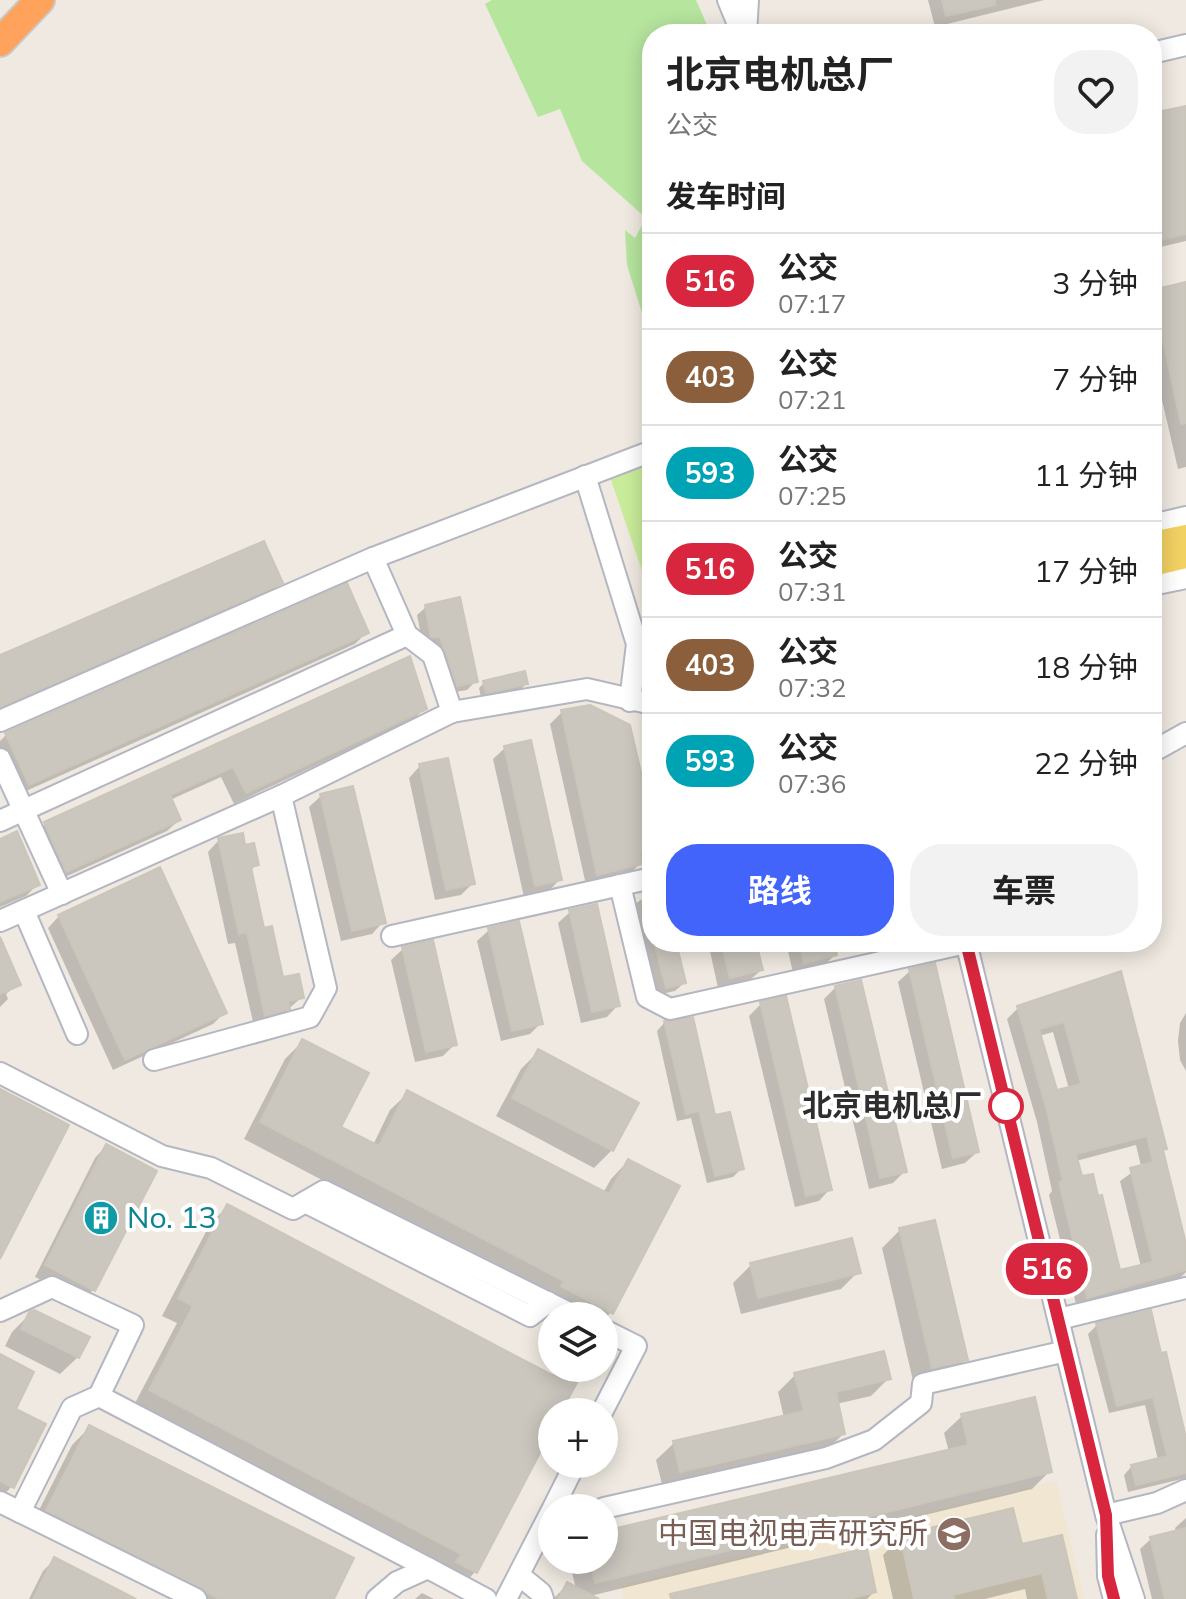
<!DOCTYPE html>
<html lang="zh">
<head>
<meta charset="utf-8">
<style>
	body { margin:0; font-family:Mulish,"Noto Sans SC",sans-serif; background:#f2f2f2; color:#222; height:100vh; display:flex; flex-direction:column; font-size:30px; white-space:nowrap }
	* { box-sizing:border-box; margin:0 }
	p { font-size:26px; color:#767676 }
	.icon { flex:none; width:44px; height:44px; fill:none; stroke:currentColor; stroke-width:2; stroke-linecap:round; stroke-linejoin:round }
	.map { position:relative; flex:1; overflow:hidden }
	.sheet { position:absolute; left:642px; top:24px; width:520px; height:928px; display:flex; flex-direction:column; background:#fff; border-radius:32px; box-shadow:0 4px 20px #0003 }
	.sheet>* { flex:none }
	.badge { padding:0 16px; border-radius:26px; font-size:28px; line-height:52px }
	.buttons { position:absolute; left:538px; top:1302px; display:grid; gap:16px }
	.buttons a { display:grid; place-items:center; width:80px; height:80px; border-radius:50%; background:#fff; box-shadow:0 4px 20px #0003; font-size:40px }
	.map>.badge { position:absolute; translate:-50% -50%; box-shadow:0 0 0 4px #fff }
	h2 { padding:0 24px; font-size:30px; line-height:72px }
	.round { display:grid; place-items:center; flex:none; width:84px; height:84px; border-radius:32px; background:#f2f2f2 }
	.summary { display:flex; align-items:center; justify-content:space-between; height:136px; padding:0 24px }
	h1 { font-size:38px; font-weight:700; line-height:60px }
	.primary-button { display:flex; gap:16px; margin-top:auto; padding:16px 24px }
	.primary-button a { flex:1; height:92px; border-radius:32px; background:#4264fb; color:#fff; font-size:32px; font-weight:700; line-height:92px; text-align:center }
	.primary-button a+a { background:#f2f2f2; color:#222 }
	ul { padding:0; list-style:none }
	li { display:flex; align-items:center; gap:24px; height:96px; padding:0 24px; border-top:2px solid #e0e0e0 }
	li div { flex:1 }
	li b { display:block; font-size:30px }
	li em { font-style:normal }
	li .badge { min-width:88px; font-weight:700; text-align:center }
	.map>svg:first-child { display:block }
</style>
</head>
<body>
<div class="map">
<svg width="1186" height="1599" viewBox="0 0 1186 1599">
	<rect width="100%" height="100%" fill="#efe9e1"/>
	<path fill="#f0e6d1" d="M1056 1481 1084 1599H624L621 1586Z"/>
	<path fill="#b6e59e" d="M492 0H696L711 34H652V345L627 265 625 230 635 238 646 218 582 161 560 109 538 117 485 4Z"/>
	<path fill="#c9ec9a" d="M652 459V600L609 474Z"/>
	<g fill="#0003" fill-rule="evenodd">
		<path d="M928 0H1044L935 27Z"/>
		<path d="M1186 108V241L1152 249V116Z"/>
		<path d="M1186 284V467L1178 469 1152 357V292Z"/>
		<path d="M281 583 269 594 0 714V657Z"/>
		<path d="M426 607 476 681 467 690 449 693 423 645 417 615Z"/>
		<path d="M367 632 355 644 17 795 0 758V741L6 735Z"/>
		<path d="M484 683 526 684 521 689 481 697 479 688Z"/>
		<path d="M425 708 413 720 234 804 221 777 170 800 179 820 167 831 54 882 34 835 46 824Z"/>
		<path d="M562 712 652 829V853L628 875 586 885 550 724Z"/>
		<path d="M505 748 560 879 549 891 524 897 493 759Z"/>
		<path d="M420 766 473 883 461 895 435 900 409 778Z"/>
		<path d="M321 796 383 922 372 934 341 941 309 807Z"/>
		<path d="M219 840 244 847 256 865 250 871 263 930 282 980 302 997 276 1020 254 1026 235 943 228 944 208 852Z"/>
		<path d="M0 841 38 884 26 896 0 907Z"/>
		<path d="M652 892V942H674L684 983 675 991 657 995 635 904Z"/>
		<path d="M570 912 618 1005 607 1017 581 1023 558 923Z"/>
		<path d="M59 916 225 1012 213 1024 113 1070 48 928Z"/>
		<path d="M489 930 541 1023 530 1034 501 1041 477 941Z"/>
		<path d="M0 942 18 984 6 994 8 999 0 1007Z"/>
		<path d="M708 942H754L761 970 749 981 718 988Z"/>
		<path d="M786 942H832L835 955 823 966 793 973Z"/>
		<path d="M403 949 455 1044 443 1056 415 1062 391 960Z"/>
		<path d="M910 971 977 1152 965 1163 942 1169 898 982Z"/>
		<path d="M1119 974 1186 1252V1272L1179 1279 1077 1308 1049 1195 1052 1191 1037 1122 1007 1019 1018 1008ZM1053 1032 1069 1089 1055 1092 1039 1036ZM1136 1145 1141 1166 1120 1181 1141 1267 1119 1273 1076 1161Z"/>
		<path d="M836 987 905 1171 893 1183 869 1189 824 999Z"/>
		<path d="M761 1004 830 1189 819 1201 795 1207 749 1016Z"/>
		<path d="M1186 1013V1071L1180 1060 1178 1041 1180 1023Z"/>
		<path d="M665 1022 742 1168 733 1177 707 1183 691 1118 677 1121 657 1031Z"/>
		<path d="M303 1041 339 1128 373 1145 390 1110 408 1093 603 1193 611 1179 628 1161 611 1312 604 1320V1316H568L548 1299 244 1139 285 1059Z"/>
		<path d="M538 1052 612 1150 594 1168 496 1116 521 1069Z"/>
		<path d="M106 1146 93 1290 82 1301 35 1277 95 1158Z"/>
		<path d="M228 1206 552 1377 559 1370V1412H552V1426L475 1572 458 1590 133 1407 177 1323 162 1316 210 1224Z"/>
		<path d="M900 1230 966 1359 948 1377 914 1385 882 1248Z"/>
		<path d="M751 1265 858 1272 841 1289 741 1314 733 1283Z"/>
		<path d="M30 1314 78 1357 60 1374 5 1346 12 1332Z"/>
		<path d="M1097 1325 1160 1355 1186 1447V1478L1128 1492 1124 1475 1132 1466 1158 1460 1145 1405 1109 1413 1088 1334Z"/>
		<path d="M0 1356 13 1410 12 1486 0 1499Z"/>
		<path d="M795 1375 889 1378 871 1396 836 1404 843 1434 826 1451 663 1488 656 1460 674 1443 784 1418 778 1392Z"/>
		<path d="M962 1416 1050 1471 1032 1489 590 1596 595 1599H553L567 1585 576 1589 569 1560H604V1533L949 1452 944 1433Z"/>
		<path d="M90 1427 331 1599H169L30 1528 72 1445Z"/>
		<path d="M1186 1518V1599H1152L1140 1549 1151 1539 1176 1533 1175 1528Z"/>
		<path d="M901 1537 1020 1546 1075 1599H1027L1025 1589 985 1599H893L883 1555Z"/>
		<path d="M55 1559 132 1599H29L43 1571Z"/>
		<path d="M874 1592 867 1599H670L674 1595Z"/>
		<path d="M422 1593 434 1599H415Z"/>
	</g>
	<g fill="#cbc7bf" stroke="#cbc5ba" stroke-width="2" fill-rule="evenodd">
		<path d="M942 0H995V5L946 16Z"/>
		<path d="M1186 106V234L1152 242V113Z"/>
		<path d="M1186 282V423L1181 424 1152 290Z"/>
		<path d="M264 541 283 583 0 707V655Z"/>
		<path d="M347 583 369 633 29 785 5 733Z"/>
		<path d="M460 597 478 682 457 686 440 637H431L425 605Z"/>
		<path d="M410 656 427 709 246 793 233 767 170 795 181 820 66 872 44 822Z"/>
		<path d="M525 671 528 684 486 693 483 681Z"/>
		<path d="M590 705 630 725 652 820V850L640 853 642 864 597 875 561 710Z"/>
		<path d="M531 740 562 880 535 886 504 746Z"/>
		<path d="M448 758 475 884 446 890 419 764Z"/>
		<path d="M353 786 386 923 352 931 320 794Z"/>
		<path d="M17 831 40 885 0 902V839Z"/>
		<path d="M243 833 245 845 254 843 259 865 251 867 264 928 272 926 283 977 299 974 304 998 288 1001 290 1009 265 1016 247 932 239 934 218 838Z"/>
		<path d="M160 867 227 1013 125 1060 58 915Z"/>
		<path d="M597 904 620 1006 592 1012 569 910Z"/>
		<path d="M519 921 543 1024 512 1031 488 928Z"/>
		<path d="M0 937 21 985 0 994Z"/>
		<path d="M433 940 457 1045 426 1052 402 947Z"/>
		<path d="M654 942H676L686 983 666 988Z"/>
		<path d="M721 942H756L763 970 730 978Z"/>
		<path d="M799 942H834L837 955 804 963Z"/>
		<path d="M935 963 979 1152 953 1158 909 969Z"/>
		<path d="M1121 971 1167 1149 1163 1150 1186 1244V1270L1087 1298 1059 1182 1063 1181 1047 1111 1017 1006ZM1064 1022 1081 1084 1057 1090 1039 1029ZM1147 1136 1153 1162 1130 1168 1153 1262 1120 1270 1102 1195 1098 1196 1093 1174 1082 1176 1076 1154Z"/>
		<path d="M861 980 907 1172 880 1178 835 986Z"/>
		<path d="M786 996 832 1190 806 1196 760 1002Z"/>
		<path d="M693 1017 715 1115 730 1112 744 1169 715 1176 699 1111 686 1114 664 1021Z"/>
		<path d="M302 1039 369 1073 341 1127 379 1146 407 1090 609 1194 628 1159 680 1186 613 1314 561 1286 564 1281 260 1122Z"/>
		<path d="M538 1049 639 1103 613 1151 512 1098Z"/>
		<path d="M0 1089 69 1125 0 1259Z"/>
		<path d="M106 1144 157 1171 95 1291 45 1265Z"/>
		<path d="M227 1204 554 1376 559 1368 579 1379 561 1412H552V1430L477 1573 456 1562 461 1554 149 1390 193 1306 178 1298Z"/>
		<path d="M935 1220 968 1360 932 1368 899 1228Z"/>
		<path d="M852 1238 861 1273 758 1298 750 1263Z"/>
		<path d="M34 1310 90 1337 79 1358 21 1329 29 1312Z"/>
		<path d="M1151 1310 1161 1353 1166 1352 1186 1438V1473L1136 1485 1131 1465 1167 1456 1153 1397 1117 1406 1096 1323Z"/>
		<path d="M884 1351 891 1379 836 1392 845 1434 680 1472 673 1441 804 1411 794 1373Z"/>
		<path d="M0 1354 34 1372 16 1409 46 1424 14 1488 0 1481Z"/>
		<path d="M1035 1397 1052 1472 595 1583 590 1560H604V1531L968 1445 961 1414Z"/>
		<path d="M89 1425 354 1558 334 1599H219L46 1510Z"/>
		<path d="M1013 1508 1022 1544 1062 1535 1077 1599H1048L1042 1573 953 1595 954 1599H914L900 1535Z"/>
		<path d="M1186 1528V1599H1165L1150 1537Z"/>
		<path d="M867 1548 876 1592 849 1599H671L670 1594Z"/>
		<path d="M54 1557 136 1599H33Z"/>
		<path d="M567 1582 578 1588 599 1599H558Z"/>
	</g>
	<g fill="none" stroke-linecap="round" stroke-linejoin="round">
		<g stroke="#b4b7c1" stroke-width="24">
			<g id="minor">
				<path d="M728 0 742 34"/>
				<path d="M746 34 748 0"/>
				<path d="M1152 53 1186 45"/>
				<path d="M585 476 637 644 630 701"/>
				<path d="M1152 525 1186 517"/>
				<path d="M1152 585 1186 578"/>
				<path d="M452 712 587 689 652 704"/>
				<path d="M0 721 373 558 652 451"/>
				<path d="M1152 752 1186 733"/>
				<path d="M0 759 62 894"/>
				<path d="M0 821 407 635"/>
				<path d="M620 885 647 997 670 1009 966 943"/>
				<path d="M24 911 77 1034"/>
				<path d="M0 921 281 796 452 712 433 655 407 635 373 558"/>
				<path d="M392 936 652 878"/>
				<path d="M966 942 1106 1515 1134 1599"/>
				<path d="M154 1060 310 1017 326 988 281 796"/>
				<path d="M0 1073 162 1156 211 1168 293 1209 324 1191 575 1316"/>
				<path d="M305 1202 530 1316 548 1302"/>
				<path d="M0 1311 52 1287 133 1325 99 1396 72 1408 20 1512"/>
				<path d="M1059 1319 1186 1288"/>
				<path d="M99 1396 428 1568"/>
				<path d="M602 1412 636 1346 604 1330"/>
				<path d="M0 1502 196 1599"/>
				<path d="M553 1508 575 1464"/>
				<path d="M604 1508 826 1458 874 1440 921 1403 923 1384 1066 1351"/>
				<path d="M1106 1515 1157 1503 1186 1490"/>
				<path d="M1107 1535 1108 1576 1114 1599"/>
				<path d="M519 1575 541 1593 543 1599"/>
				<path d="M377 1599 397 1582 428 1568 486 1599"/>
				<path d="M506 1599 552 1510"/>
			</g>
		</g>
		<g stroke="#c9c9c9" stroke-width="28">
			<g id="major">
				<path d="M1152 544 1186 537"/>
				<path d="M1152 564 1186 556"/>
			</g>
		</g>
		<g stroke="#c9c9c9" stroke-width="32">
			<path id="highway" d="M0 42 40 0"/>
		</g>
		<use href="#minor" stroke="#fff" stroke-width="20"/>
		<use href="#major" stroke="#f2d163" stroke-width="24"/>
		<use href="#highway" stroke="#ffa35c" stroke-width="28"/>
	</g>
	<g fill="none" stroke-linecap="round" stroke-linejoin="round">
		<g stroke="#fff" stroke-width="18">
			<path id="line" d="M966 942 1106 1515 1108 1576 1114 1599"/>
		</g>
		<use href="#line" stroke="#d7263d" stroke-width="12"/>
	</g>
	<defs>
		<g id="building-disc" transform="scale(1.8)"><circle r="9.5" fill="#0f9aa8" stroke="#fff"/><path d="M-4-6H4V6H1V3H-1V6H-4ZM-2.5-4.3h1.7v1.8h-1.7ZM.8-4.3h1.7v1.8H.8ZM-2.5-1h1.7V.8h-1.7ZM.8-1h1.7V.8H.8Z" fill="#fff"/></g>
		<g id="university-disc" transform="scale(1.8)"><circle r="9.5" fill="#8d6e63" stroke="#fff"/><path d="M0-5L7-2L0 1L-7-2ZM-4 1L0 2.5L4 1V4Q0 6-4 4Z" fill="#fff"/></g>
	</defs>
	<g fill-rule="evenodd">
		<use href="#building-disc" x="101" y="1218"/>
		<use href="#university-disc" x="954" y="1534"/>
	</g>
	<circle fill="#fff" stroke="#d7263d" stroke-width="4" cx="1006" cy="1106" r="16"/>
	<g text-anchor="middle" stroke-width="8" stroke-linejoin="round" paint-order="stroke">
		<g font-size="30" font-weight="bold" fill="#2e2e2e" stroke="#fff" text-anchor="end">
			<text x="982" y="1116">北京电机总厂</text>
		</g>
		<g font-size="30" fill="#0d838f" stroke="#fff" text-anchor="start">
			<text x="127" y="1228">No. 13</text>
		</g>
		<g font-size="30" fill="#785e54" stroke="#fff" text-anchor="end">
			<text x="928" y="1544">中国电视电声研究所</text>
		</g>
	</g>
</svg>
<div class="buttons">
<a><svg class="icon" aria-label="layers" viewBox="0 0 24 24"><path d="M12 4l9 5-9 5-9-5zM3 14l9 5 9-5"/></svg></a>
<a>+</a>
<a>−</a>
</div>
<b class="badge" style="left:1047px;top:1269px;background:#d7263d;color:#fff">516</b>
<section class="sheet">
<div class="summary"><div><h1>北京电机总厂</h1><p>公交</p></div><a class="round"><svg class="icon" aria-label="heart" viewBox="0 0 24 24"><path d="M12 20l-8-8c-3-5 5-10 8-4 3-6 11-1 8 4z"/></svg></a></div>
<h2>发车时间</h2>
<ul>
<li><span class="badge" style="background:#d7263d;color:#fff">516</span><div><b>公交</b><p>07:17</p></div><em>3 分钟</em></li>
<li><span class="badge" style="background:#8b5e3c;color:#fff">403</span><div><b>公交</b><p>07:21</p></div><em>7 分钟</em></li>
<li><span class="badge" style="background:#00a3b4;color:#fff">593</span><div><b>公交</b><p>07:25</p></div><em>11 分钟</em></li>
<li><span class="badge" style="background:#d7263d;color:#fff">516</span><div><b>公交</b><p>07:31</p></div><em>17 分钟</em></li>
<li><span class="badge" style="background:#8b5e3c;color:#fff">403</span><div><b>公交</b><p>07:32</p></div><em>18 分钟</em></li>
<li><span class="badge" style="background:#00a3b4;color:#fff">593</span><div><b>公交</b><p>07:36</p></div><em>22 分钟</em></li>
</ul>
<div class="primary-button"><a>路线</a><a>车票</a></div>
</section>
</div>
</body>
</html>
